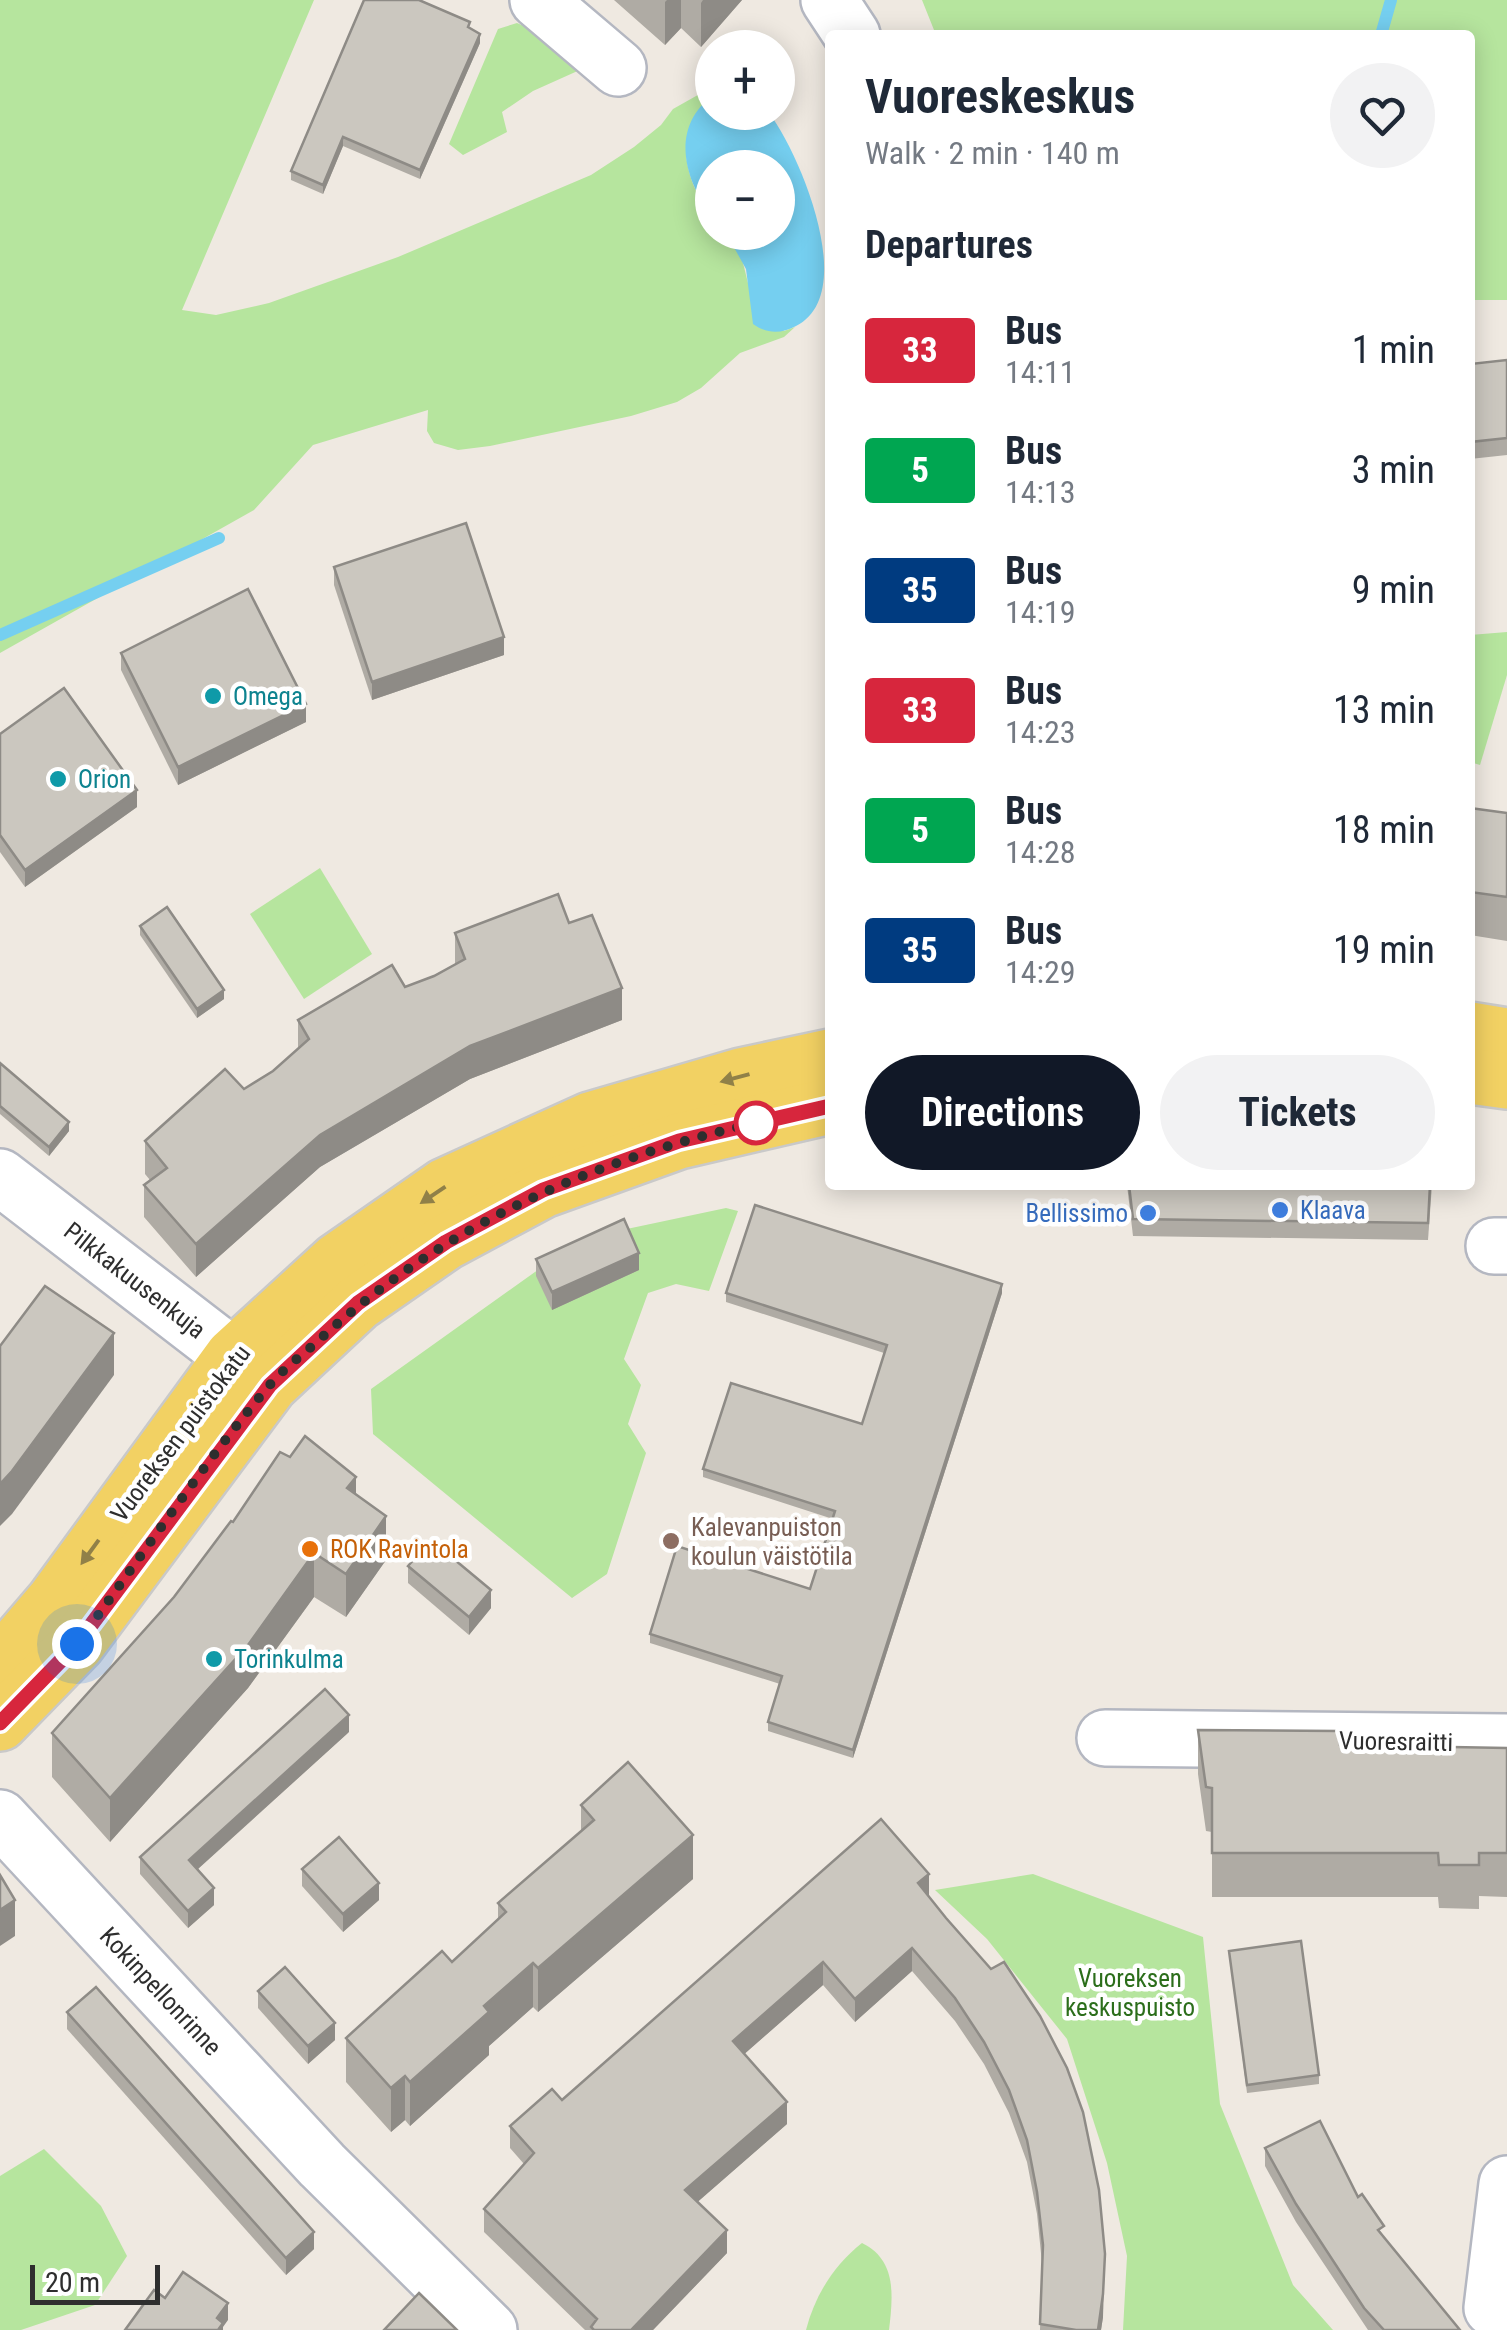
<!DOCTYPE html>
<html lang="en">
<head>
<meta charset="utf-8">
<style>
	body { margin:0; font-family:"Roboto Condensed",sans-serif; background:#f2f2f3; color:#1f2937; height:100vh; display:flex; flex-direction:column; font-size:38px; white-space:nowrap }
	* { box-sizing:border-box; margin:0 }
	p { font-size:32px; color:#747a83 }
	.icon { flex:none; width:55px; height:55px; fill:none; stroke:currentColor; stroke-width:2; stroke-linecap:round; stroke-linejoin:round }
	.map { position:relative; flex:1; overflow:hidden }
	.details { position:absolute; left:825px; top:30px; width:650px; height:1160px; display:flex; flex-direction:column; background:#fff; border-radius:10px; box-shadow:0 5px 25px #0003 }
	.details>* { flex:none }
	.badge { padding:0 20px; border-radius:8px; font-size:35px; line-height:65px }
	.tools { position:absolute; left:695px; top:30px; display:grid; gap:20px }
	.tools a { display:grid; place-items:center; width:100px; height:100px; border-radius:50%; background:#fff; box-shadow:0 5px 25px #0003; font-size:50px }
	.scale { position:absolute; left:30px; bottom:25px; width:130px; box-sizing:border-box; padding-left:10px; border:5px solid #2e2e2e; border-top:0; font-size:28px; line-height:35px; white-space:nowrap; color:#2e2e2e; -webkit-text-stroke:8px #fff; paint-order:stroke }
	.you { position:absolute; width:50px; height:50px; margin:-25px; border:8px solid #fff; border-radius:50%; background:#1a73e8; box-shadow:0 0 0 15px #1a73e833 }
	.map>.badge { position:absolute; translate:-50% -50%; box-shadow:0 0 0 5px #fff }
	h2 { padding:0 40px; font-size:38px; line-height:90px }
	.round { display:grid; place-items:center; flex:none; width:105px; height:105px; border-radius:52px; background:#f2f2f3 }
	.headline { display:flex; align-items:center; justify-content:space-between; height:170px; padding:0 40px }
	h1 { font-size:48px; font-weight:700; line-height:75px }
	.cta { display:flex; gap:20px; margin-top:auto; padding:20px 40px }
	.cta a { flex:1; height:115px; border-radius:60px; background:#111827; color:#fff; font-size:40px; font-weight:700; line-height:115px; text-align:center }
	.cta a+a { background:#f2f2f3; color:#1f2937 }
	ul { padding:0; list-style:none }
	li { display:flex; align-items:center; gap:30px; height:120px; padding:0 40px }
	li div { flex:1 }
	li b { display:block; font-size:38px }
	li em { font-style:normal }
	li .badge { min-width:110px; font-weight:700; text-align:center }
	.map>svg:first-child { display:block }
</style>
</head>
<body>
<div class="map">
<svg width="1507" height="2330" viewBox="0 0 1507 2330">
	<rect width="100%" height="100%" fill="#efe9e1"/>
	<g fill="#b6e59e">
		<path d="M0 0H314L182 310 216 315 269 303 398 257 591 175 634 147 661 125 673 109 712 87V96C680 124 680 160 699 197 707 213 712 213 712 232L726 233 741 255 748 283 784 331 795 327 784 337 740 353 701 388 677 402 631 416 490 446 458 450 434 443 427 431 428 410 313 445 254 510 0 653Z"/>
		<path d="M922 0H1507V300H1470V35H936Z"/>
		<path d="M517 23 551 38 582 69 533 91 502 112 507 132 463 155 449 144 498 29Z"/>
		<path d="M1507 632V675L1480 765 1470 762V635Z"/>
		<path d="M320 868 372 954 304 999 250 914Z"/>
		<path d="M726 1208 738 1211 709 1291 676 1284 648 1293 624 1359 641 1385 628 1424 646 1453 607 1574 572 1598 373 1434 371 1389 542 1267 622 1230Z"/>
		<path d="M1033 1874 1203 1937 1220 2104 1293 2285 1333 2330H1123L1127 2256 1107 2163 1067 2039 987 1939 935 1890Z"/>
		<path d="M44 2149 101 2206 127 2256 95 2305 21 2330H0V2176Z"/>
		<path d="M862 2243C897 2260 893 2296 889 2330H806C815 2295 834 2265 862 2243Z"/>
	</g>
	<path fill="#75cff0" d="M712 96V112L769 113C799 152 860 294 796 326 781 334 767 334 753 324L746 269 726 233 778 232V168H712V216C684 180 670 128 712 96Z"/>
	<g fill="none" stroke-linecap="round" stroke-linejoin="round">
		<g stroke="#75cff0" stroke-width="12">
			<path d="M1381 35 1391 0"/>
			<path d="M0 635 219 538"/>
		</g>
		<g stroke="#b4b7c1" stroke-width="60">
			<g id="minor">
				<path d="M538 0 618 68"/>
				<path d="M829 0 852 35"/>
				<path d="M0 1177 270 1385"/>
				<path d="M1494 1246H1507"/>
				<path d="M1105 1738 1507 1742"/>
				<path d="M0 1818 322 2165 489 2330"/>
				<path d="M1492 2308 1507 2184"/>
			</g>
		</g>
		<g stroke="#c9c9c9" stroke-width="60">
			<g id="major">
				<path d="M1470 1030 1507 1036"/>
				<path d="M1470 1076 1507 1081"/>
				<path d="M0 1664 54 1601 233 1356 337 1261 445 1186 590 1120 741 1076 830 1057"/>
				<path d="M0 1723 77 1644 270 1385 358 1303 446 1242 543 1190 679 1141 830 1106"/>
			</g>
		</g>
		<use href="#minor" stroke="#fff" stroke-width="55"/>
		<use href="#major" stroke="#f2d163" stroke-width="55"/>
	</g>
	<g fill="#afaba4">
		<path d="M614 0H742L701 47 681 28 665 45Z"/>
		<path d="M470 28 480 43 420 179 343 146 323 194 291 180V171Z"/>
		<path d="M1507 360V455L1470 459V364Z"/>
		<path d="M334 567 504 655 372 700 334 585Z"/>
		<path d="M121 653 306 722 178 785 121 670Z"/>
		<path d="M0 734 137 807 25 887 0 852Z"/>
		<path d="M1470 808 1507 813V941L1470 935Z"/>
		<path d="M569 923 622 1020 470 1079 320 1167 196 1277 144 1217V1185L150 1180 145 1174V1141L244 1089 273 1071 298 1049V1020L405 987 434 976 455 964V933Z"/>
		<path d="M140 926 224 999 197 1018 140 935Z"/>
		<path d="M0 1063 69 1131 49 1156 0 1114Z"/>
		<path d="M1127 1185H1432L1428 1240 1133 1236Z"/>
		<path d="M536 1259 639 1270 552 1310 536 1276Z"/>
		<path d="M726 1293H1002L853 1758 768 1731V1722L780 1684 650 1643V1634L810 1589 833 1519 703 1477V1469L862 1424 884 1353 726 1302Z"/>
		<path d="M356 1494 386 1560 346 1617 314 1597 248 1688 110 1842 52 1777V1733L174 1597 233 1522Z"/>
		<path d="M408 1566 491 1608 469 1635 408 1583Z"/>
		<path d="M1198 1730 1340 1745 1507 1748V1897L1479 1896V1909L1439 1908 1438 1897H1212V1832L1206 1831 1198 1774Z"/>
		<path d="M349 1732 198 1869 214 1905 188 1928 140 1874V1857Z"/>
		<path d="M581 1805 693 1879 538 2012 533 2007 489 2046V2055L410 2126 405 2120 391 2132 346 2082V2038L452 1962 498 1920V1903L581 1831Z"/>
		<path d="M302 1869 379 1900 343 1932 302 1886Z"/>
		<path d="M929 1896 1103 2317 1101 2330H1040L1042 2263 1037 2214 1027 2162 1009 2113 984 2064 955 2021 912 1971 855 2022 823 1985 744 2054 787 2124 697 2202 727 2253 653 2330H585L484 2232V2209L524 2164 510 2148V2126L562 2100Z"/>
		<path d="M1229 1951 1319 2075V2084L1247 2093Z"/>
		<path d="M258 1991 335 2040 308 2064 258 2008Z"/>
		<path d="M67 2012 314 2249 286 2275 67 2029Z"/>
		<path d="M1265 2148 1358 2197 1384 2237 1460 2330H1368L1296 2222 1265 2166Z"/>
	</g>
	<g fill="#8e8b86">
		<path d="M667 0H681V28L665 45V2Z"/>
		<path d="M703 0H742L701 47V3Z"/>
		<path d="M480 34V43L420 179V170Z"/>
		<path d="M343 137V146L323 194V185Z"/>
		<path d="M504 637V655L372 700V682Z"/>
		<path d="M306 704V722L178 785V767Z"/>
		<path d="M137 790V807L25 887V870Z"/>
		<path d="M622 988V1020L470 1079 320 1167 196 1277V1244L320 1135 470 1046Z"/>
		<path d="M224 990V999L197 1018V1009Z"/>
		<path d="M69 1122V1131L49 1156V1147Z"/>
		<path d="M639 1253V1270L552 1310V1292Z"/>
		<path d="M1002 1284V1293L853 1758V1750Z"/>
		<path d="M114 1333V1375L12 1514 0 1526V1484Z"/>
		<path d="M356 1477V1521L347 1488Z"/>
		<path d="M386 1516V1560L346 1617V1574Z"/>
		<path d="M314 1553V1597L248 1688 110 1842V1798Z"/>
		<path d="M491 1590V1608L469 1635V1617Z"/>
		<path d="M349 1715V1732L189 1877V1860Z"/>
		<path d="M693 1835V1879L538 2012V1968Z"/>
		<path d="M929 1874V1896L918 1883Z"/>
		<path d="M379 1883V1900L343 1932V1914Z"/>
		<path d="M214 1888V1905L188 1928V1911Z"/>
		<path d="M15 1900V1936L0 1946V1910Z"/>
		<path d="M912 1948V1971L855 2022V1999Z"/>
		<path d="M823 1962V1985L733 2064V2041Z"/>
		<path d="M533 1963V2007L489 2046V2055L410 2126V2082L484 2006Z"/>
		<path d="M335 2023V2040L308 2064V2046Z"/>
		<path d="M405 2076V2120L391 2132V2088Z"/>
		<path d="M787 2102V2124L685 2213V2190Z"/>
		<path d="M727 2230V2253L653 2330H631Z"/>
		<path d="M314 2232V2249L286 2275V2258Z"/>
		<path d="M1105 2254 1103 2317 1101 2330H1098Z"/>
		<path d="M228 2303V2320L223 2327V2330H217V2318Z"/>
	</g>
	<g fill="#cbc7bf" stroke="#8e8b86" stroke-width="2.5">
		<path d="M364 0H419L470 22 468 27 480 34 420 170 343 137 323 185 291 171Z"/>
		<path d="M1507 360V438L1470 442V364Z"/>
		<path d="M466 523 504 637 372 682 334 567Z"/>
		<path d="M248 589 306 704 178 767 121 653Z"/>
		<path d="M64 688 137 790 25 870 0 835V734Z"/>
		<path d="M1470 808 1507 813V897L1470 892Z"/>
		<path d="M558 894 569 923 592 915 622 988 470 1046 320 1135 196 1244 144 1185 167 1168 145 1141 225 1069 244 1089 273 1071 309 1039 298 1020 392 965 405 987 434 976 465 959 455 933Z"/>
		<path d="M167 907 224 990 197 1009 140 926Z"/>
		<path d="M0 1063 69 1122 49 1147 0 1106Z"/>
		<path d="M1129 1185H1430L1428 1223 1133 1219Z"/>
		<path d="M755 1205 1002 1284 853 1750 768 1722 782 1676 650 1634 677 1546 810 1589 835 1511 703 1469 731 1383 862 1424 887 1345 726 1293Z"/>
		<path d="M624 1219 639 1253 552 1292 536 1259Z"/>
		<path d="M45 1286 114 1333 12 1471 0 1484V1346Z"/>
		<path d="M305 1436 356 1477 347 1488 386 1516 346 1574 314 1553 248 1645 110 1798 52 1733 174 1597 231 1521 233 1522 280 1452 290 1457Z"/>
		<path d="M431 1540 491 1590 469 1617 408 1566Z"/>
		<path d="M325 1689 349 1715 189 1860 214 1888 188 1911 140 1857Z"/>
		<path d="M1198 1730 1338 1731 1340 1745 1507 1748V1853H1479V1865H1439L1438 1853H1212V1788L1206 1787Z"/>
		<path d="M628 1762 693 1835 538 1968 533 1963 484 2006 489 2012 410 2082 405 2076 391 2088 346 2038 442 1951 452 1962 506 1912 498 1903 594 1820 581 1805Z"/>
		<path d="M881 1819 929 1874 918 1883 946 1918 991 1969 1004 1962 1040 2016 1067 2068 1083 2112 1099 2190 1105 2254 1103 2294 1098 2330H1076L1040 2324 1043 2245 1037 2192 1027 2140 1009 2090 984 2042 955 1998 912 1948 855 1999 823 1962 733 2041 787 2102 685 2190 727 2230 631 2330H594L591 2327 597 2319 484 2209 534 2153 510 2126 552 2089 562 2100Z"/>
		<path d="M339 1837 379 1883 343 1914 302 1869Z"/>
		<path d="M0 1875 15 1900 0 1910Z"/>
		<path d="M1301 1941 1319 2075 1247 2085 1229 1951Z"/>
		<path d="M285 1967 335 2023 308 2046 258 1991Z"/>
		<path d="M96 1987 314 2232 286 2258 67 2012Z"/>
		<path d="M1320 2121 1358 2197 1362 2194 1384 2226 1378 2230 1460 2330H1384L1364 2308 1296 2204 1265 2148Z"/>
		<path d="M183 2272 228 2303 217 2318 223 2323 218 2330H125L154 2290 165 2298Z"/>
		<path d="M419 2293 457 2330H384Z"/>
	</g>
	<defs><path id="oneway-solid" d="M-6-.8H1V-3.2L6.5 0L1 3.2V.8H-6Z" transform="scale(2.5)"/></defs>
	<g fill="#908048">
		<use href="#oneway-solid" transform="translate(735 1078) rotate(165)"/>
		<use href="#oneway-solid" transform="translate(433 1195) rotate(146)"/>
		<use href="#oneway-solid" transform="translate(90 1552) rotate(126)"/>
	</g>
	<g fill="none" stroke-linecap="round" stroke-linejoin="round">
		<g stroke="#fff" stroke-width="22">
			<path id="line" d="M0 1723 77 1644 270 1385 358 1303 446 1242 543 1190 679 1141 830 1106"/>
		</g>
		<use href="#line" stroke="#d7263d" stroke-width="15"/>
		<path stroke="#2e2e2e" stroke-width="10" stroke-dasharray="0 18" d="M77 1644C140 1559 199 1469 268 1387 282 1370 301 1356 318 1341 443 1226 591 1160 756 1123"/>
	</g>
	<g fill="#0f9aa8" stroke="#fff" stroke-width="4">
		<circle cx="213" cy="696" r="10"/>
		<circle cx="58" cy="779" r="10"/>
		<circle cx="214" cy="1659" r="10"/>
	</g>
	<circle fill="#fff" stroke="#d7263d" stroke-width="5" cx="756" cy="1123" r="20"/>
	<g fill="#3f7fe0" stroke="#fff" stroke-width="4">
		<circle cx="1280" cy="1210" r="10"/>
		<circle cx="1148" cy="1213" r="10"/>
	</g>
	<circle fill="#8d6e63" stroke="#fff" stroke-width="4" cx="671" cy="1541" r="10"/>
	<circle fill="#e8710a" stroke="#fff" stroke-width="4" cx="310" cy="1549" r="10"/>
	<g text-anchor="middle" stroke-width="9" stroke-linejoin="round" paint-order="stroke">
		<g font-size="25" fill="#0d838f" stroke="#fff" text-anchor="start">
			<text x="233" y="705">Omega</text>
			<text x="78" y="788">Orion</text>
			<text x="234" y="1668">Torinkulma</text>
		</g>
		<g font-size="25" fill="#366cbe" stroke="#fff" text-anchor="start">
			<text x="1300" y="1219">Klaava</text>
			<text x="1128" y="1222" text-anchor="end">Bellissimo</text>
		</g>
		<g font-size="25" fill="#2e2e2e" stroke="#fff">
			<text transform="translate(135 1280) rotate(38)" y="9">Pilkkakuusenkuja</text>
			<text transform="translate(180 1433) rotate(-53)" y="9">Vuoreksen puistokatu</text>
			<text transform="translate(1396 1741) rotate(1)" y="9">Vuoresraitti</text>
			<text transform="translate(161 1991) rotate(47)" y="9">Kokinpellonrinne</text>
		</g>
		<g font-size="25" fill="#785e54" stroke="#fff" text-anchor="start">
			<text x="691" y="1536">Kalevanpuiston<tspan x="691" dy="29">koulun väistötila</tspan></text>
		</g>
		<g font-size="25" fill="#c56008" stroke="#fff" text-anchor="start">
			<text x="330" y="1558">ROK Ravintola</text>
		</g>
		<g font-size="25" fill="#2c6e1b" stroke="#fff">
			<text x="1130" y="1987">Vuoreksen<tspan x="1130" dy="29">keskuspuisto</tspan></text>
		</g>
	</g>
</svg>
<div class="tools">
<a>+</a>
<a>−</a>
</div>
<div class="scale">20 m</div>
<div class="you" style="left:77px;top:1644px"></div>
<section class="details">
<div class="headline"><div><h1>Vuoreskeskus</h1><p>Walk · 2 min · 140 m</p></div><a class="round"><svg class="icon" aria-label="heart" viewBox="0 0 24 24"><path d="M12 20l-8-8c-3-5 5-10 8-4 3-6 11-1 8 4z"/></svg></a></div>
<h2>Departures</h2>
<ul>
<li><span class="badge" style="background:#d7263d;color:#fff">33</span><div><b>Bus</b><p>14:11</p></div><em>1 min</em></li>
<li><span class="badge" style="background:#00a651;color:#fff">5</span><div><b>Bus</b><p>14:13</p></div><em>3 min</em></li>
<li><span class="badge" style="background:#003b80;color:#fff">35</span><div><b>Bus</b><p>14:19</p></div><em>9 min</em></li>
<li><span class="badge" style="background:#d7263d;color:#fff">33</span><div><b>Bus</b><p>14:23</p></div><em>13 min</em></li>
<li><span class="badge" style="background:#00a651;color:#fff">5</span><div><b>Bus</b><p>14:28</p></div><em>18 min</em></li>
<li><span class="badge" style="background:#003b80;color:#fff">35</span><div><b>Bus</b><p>14:29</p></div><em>19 min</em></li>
</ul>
<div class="cta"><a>Directions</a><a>Tickets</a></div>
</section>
</div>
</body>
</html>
